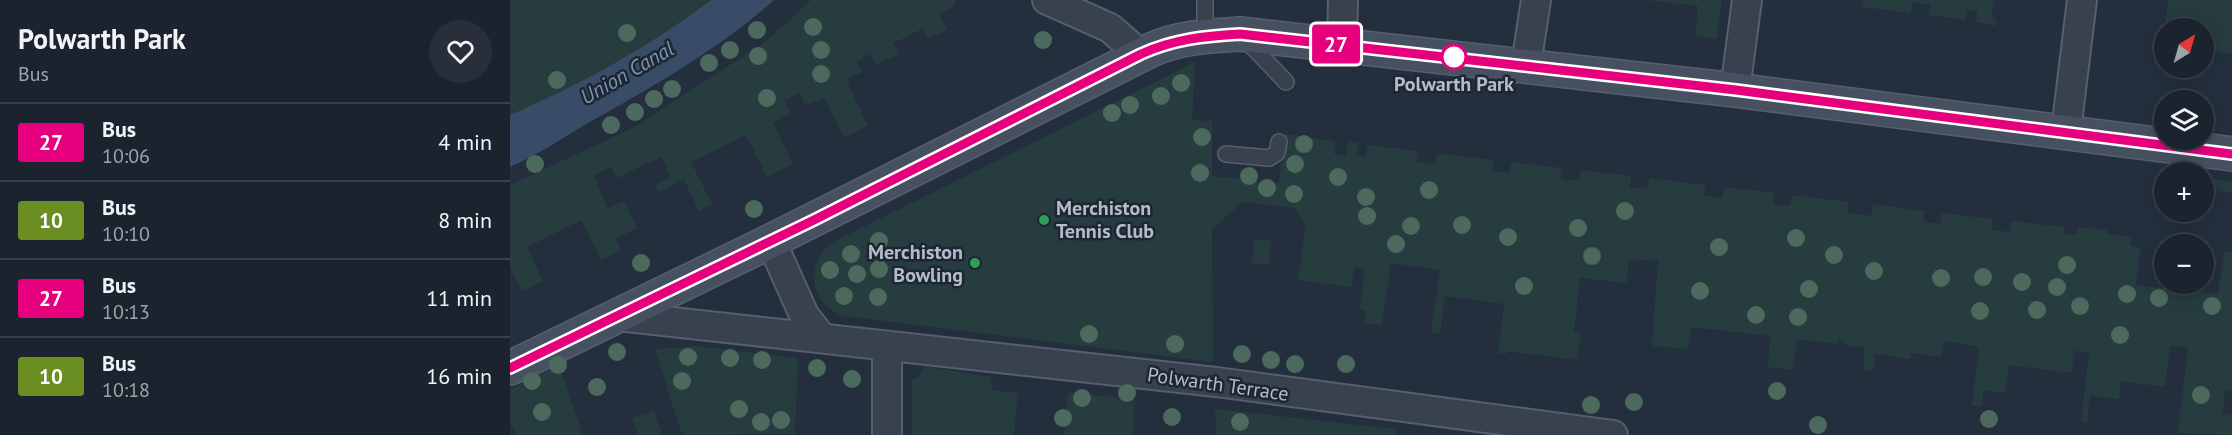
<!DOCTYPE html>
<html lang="en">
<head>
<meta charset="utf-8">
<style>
	body { margin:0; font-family:"PT Sans",sans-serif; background:#282f3a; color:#f1f3f6; height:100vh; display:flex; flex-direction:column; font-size:22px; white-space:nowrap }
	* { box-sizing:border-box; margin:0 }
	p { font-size:20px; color:#a0a4aa }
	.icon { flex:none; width:33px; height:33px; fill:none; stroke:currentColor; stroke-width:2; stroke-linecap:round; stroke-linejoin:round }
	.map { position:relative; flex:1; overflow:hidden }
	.panel { display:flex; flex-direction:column; background:#1b232e; width:510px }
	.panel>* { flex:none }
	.badge { padding:0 12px; border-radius:4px; font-size:21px; line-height:39px }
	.needle { width:39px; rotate:37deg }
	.buttons { position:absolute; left:1644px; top:18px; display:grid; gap:12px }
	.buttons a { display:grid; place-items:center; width:60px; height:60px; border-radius:50%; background:#1b232e; box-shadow:0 3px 15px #0003,0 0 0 2px #39404a; font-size:30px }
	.map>.badge { position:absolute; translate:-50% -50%; box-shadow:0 0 0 3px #fff }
	.round { display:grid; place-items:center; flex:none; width:63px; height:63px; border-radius:32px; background:#282f3a }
	.headline { display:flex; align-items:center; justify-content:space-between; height:102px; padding:0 18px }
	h1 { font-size:28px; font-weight:800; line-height:45px }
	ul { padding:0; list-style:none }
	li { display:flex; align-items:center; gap:18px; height:78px; padding:0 18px; border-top:2px solid #39404a }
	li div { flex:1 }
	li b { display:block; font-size:22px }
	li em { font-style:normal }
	li .badge { min-width:66px; font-weight:700; text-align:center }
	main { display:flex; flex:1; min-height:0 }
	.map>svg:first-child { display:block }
</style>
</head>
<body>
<main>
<section class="panel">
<div class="headline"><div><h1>Polwarth Park</h1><p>Bus</p></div><a class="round"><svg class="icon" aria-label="heart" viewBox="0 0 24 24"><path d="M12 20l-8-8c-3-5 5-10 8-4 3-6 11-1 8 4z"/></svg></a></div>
<ul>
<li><span class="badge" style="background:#e6007e;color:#fff">27</span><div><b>Bus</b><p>10:06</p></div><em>4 min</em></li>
<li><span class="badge" style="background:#6b8e23;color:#fff">10</span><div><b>Bus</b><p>10:10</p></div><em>8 min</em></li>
<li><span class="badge" style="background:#e6007e;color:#fff">27</span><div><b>Bus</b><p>10:13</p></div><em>11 min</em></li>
<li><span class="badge" style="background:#6b8e23;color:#fff">10</span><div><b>Bus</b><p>10:18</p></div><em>16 min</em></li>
</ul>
</section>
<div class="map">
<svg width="1722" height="435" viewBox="0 0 1722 435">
	<rect width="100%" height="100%" fill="#242f3e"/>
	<g fill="#263c3f">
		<path d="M0 0H201C137 48 74 84 0 115Z"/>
		<path d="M301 0H446L443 7 429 14 437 30 418 39 412 29 384 43 389 54 366 65 361 54 347 61 352 72 339 78 338 84 358 125 334 138 314 98 296 106 289 93 275 101 281 114 263 123 283 164 257 177 236 135 181 162 202 204 189 211 174 180 148 192 145 185 161 177 151 157 107 178 101 167 84 175 97 208 114 201 127 228 106 239 112 250 91 260 71 220 17 247 33 281 12 291 0 267V185L123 128 254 43Z"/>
		<path d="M1136 0H1212L1207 39 1185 36 1188 6Z"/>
		<path d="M1353 0H1484L1482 15 1486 20V26L1466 22 1467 11 1457 10 1456 20 1419 15 1420 5 1402 2 1401 13 1352 7Z"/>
		<path d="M1658 0H1722V54L1694 51V28H1655Z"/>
		<path d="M685 62 682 120 702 121V176L769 183 775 134 825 141 824 154 836 156 838 142 848 143 847 155 856 156 857 145 908 151 907 162 925 164 927 153 983 160 982 171 999 173 1001 162 1052 168 1051 179 1069 181 1070 170 1121 176 1120 187 1138 189 1139 178 1195 185 1194 196 1212 198 1214 187 1265 193 1263 204 1280 206 1282 195 1339 202 1338 213 1361 216 1363 204 1415 211 1414 222 1430 224 1432 213 1483 219 1482 230 1500 232 1501 221 1555 227 1554 234 1567 235 1568 227 1597 230V234L1621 237 1620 246 1630 247 1626 285 1708 294 1714 251 1722 252V390H1715L1713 413 1722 415V435L1668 433 1678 347 1660 346 1655 387 1611 381 1609 399 1580 396 1577 422 1571 421 1579 352 1564 351 1562 373 1499 365 1495 393 1473 390 1472 406H1462L1469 347 1434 341 1431 357 1401 353 1400 359 1365 354 1363 371 1353 369 1355 348 1335 345V341L1329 340 1328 344 1287 339 1283 370 1258 367 1260 336 1181 327 1178 349 1142 346 1148 261 1119 259 1117 283 1070 278 1064 331 1071 333 1067 360 997 351 996 354 988 353 994 304 935 296 930 334 921 332 930 270 881 263 872 325 854 323 856 310 850 309 855 269 844 267 841 287 788 280 796 225 785 208 733 202 702 229 703 362 335 316C300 306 294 266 321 243Z"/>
		<path d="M1701 179 1722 181V193L1700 190Z"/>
		<path d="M744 239 761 241 759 265 742 263Z"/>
		<path d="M186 346 288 358 285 434 172 435 145 349Z"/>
		<path d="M49 364 73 435H7L0 423V390Z"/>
		<path d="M414 366 481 377 482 390 508 393 504 435H402V380L410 376Z"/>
		<path d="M558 393 625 399 623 435H554Z"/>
		<path d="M705 409 885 429V435H706Z"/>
		<path d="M144 411 152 435H128L122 418Z"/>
	</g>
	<path fill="#394c67" d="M201 0H264C209 49 141 88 76 124 51 139 28 155 0 167V115C74 83 137 48 201 0Z"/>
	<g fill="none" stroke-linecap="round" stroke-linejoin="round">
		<g stroke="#565f6c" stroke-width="18">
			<g id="lane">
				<path d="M695 36V0"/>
				<path d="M735 39 776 82"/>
				<path d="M716 154 759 158 767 153 769 142"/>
			</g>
		</g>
		<g stroke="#565f6c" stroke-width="32">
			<g id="street">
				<path d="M537 0 600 28 631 55"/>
				<path d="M832 45 833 0"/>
				<path d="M1016 65 1026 0"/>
				<path d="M1225 90 1237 0"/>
				<path d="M1556 131 1572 0"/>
				<path d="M261 241 294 315 312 338"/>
				<path d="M108 316 706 382 1103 435"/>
				<path d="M377 435V346"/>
			</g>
		</g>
		<g stroke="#565f6c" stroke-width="36">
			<path id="secondary" d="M0 368 261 241 641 50C670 37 699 36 730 34L1225 90 1722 154"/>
		</g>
		<use href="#lane" stroke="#38414e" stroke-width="15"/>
		<use href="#street" stroke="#38414e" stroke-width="28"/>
		<use href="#secondary" stroke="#465061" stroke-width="33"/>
	</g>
	<g fill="#4b6a5d">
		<circle cx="303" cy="27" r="9"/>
		<circle cx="247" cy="30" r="9"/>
		<circle cx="117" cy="33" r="9"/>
		<circle cx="533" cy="40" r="9"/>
		<circle cx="220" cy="50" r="9"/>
		<circle cx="311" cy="50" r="9"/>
		<circle cx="248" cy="56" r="9"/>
		<circle cx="199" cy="63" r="9"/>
		<circle cx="311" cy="74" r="9"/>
		<circle cx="47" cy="80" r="9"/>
		<circle cx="671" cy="83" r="9"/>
		<circle cx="162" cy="89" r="9"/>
		<circle cx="651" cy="96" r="9"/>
		<circle cx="257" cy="98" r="9"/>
		<circle cx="144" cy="99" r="9"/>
		<circle cx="620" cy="105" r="9"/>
		<circle cx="125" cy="112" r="9"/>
		<circle cx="602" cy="113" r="9"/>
		<circle cx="101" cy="125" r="9"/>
		<circle cx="692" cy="137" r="9"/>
		<circle cx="794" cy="144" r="9"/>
		<circle cx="25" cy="164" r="9"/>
		<circle cx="785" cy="164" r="9"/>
		<circle cx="690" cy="173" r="9"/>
		<circle cx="739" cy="176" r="9"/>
		<circle cx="828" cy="177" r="9"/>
		<circle cx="757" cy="188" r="9"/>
		<circle cx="919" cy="190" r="9"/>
		<circle cx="784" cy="194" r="9"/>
		<circle cx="856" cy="197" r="9"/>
		<circle cx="244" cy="209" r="9"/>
		<circle cx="1115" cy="211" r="9"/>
		<circle cx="857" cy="216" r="9"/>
		<circle cx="952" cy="225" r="9"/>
		<circle cx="901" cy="226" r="9"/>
		<circle cx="1068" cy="228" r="9"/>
		<circle cx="998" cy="237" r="9"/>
		<circle cx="1286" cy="238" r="9"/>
		<circle cx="369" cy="241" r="9"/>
		<circle cx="886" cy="244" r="9"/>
		<circle cx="1209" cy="247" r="9"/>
		<circle cx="341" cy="254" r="9"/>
		<circle cx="1324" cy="255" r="9"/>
		<circle cx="1082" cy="256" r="9"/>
		<circle cx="131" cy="263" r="9"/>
		<circle cx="1557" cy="265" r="9"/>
		<circle cx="369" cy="269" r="9"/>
		<circle cx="320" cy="270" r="9"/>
		<circle cx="1364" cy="271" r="9"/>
		<circle cx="347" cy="274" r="9"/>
		<circle cx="1473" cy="277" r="9"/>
		<circle cx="1431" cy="278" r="9"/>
		<circle cx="1512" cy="282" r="9"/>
		<circle cx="1014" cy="286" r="9"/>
		<circle cx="1547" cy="287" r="9"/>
		<circle cx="1299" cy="289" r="9"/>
		<circle cx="1190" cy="291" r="9"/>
		<circle cx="1617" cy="294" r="9"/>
		<circle cx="334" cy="296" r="9"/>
		<circle cx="368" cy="297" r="9"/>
		<circle cx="1649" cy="298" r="9"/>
		<circle cx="1570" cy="306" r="9"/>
		<circle cx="1702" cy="306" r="9"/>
		<circle cx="1527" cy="310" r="9"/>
		<circle cx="1470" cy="311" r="9"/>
		<circle cx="1246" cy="315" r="9"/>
		<circle cx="1288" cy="317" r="9"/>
		<circle cx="579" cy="334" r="9"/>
		<circle cx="1610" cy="335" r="9"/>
		<circle cx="665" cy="344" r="9"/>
		<circle cx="107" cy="352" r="9"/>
		<circle cx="732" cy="354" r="9"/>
		<circle cx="178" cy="357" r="9"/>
		<circle cx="220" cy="358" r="9"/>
		<circle cx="252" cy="360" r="9"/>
		<circle cx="761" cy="360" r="9"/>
		<circle cx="785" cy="364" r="9"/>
		<circle cx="836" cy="364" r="9"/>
		<circle cx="48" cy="365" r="9"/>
		<circle cx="307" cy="368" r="9"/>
		<circle cx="342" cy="379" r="9"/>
		<circle cx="22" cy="381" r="9"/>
		<circle cx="172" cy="381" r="9"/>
		<circle cx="87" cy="387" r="9"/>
		<circle cx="1267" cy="391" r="9"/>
		<circle cx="617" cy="393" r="9"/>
		<circle cx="1691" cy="395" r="9"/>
		<circle cx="572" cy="398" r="9"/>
		<circle cx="1124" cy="402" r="9"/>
		<circle cx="1081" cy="405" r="9"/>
		<circle cx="229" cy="409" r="9"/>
		<circle cx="32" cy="412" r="9"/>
		<circle cx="662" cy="417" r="9"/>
		<circle cx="553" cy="418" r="9"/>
		<circle cx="1479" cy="419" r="9"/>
		<circle cx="271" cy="420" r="9"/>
		<circle cx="251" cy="422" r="9"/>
		<circle cx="730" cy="422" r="9"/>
		<circle cx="1308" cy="425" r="9"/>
	</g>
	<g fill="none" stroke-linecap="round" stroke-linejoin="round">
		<g stroke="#fff" stroke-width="14">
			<path id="line" d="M0 368 304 220 631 54C664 39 695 36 730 34L1226 90 1722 154"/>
		</g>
		<use href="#line" stroke="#e6007e" stroke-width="9"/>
	</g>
	<circle fill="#fff" stroke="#e6007e" stroke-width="3" cx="944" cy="57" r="12"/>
	<g fill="#2e9e5b" stroke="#1d2633" stroke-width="2">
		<circle cx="534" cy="220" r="6"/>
		<circle cx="465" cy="263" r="6"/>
	</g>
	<g text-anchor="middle" stroke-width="5" stroke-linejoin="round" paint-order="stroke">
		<g font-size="20" font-weight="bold" fill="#b4bcc9" stroke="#1d2633">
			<text x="944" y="91">Polwarth Park</text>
		</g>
		<g font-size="20" font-weight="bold" fill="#b4bcc9" stroke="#1d2633" text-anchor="start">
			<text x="546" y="215">Merchiston<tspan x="546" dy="23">Tennis Club</tspan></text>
			<text x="453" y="259" text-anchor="end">Merchiston<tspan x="453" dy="23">Bowling</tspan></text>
		</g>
		<g font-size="20" fill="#b4bcc9" stroke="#1d2633">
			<text transform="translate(708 384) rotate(8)" y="7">Polwarth Terrace</text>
		</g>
		<g font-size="21" font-style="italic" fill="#7c92b1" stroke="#1d2633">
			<text transform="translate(117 73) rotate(-30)" y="7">Union Canal</text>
		</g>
	</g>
</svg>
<div class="buttons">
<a><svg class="needle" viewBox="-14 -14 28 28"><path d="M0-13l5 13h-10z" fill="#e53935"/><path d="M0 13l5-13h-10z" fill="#a0a4aa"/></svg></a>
<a><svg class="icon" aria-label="layers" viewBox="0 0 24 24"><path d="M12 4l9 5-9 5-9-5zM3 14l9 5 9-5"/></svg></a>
<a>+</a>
<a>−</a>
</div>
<b class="badge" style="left:826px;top:44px;background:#e6007e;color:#fff">27</b>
</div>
</main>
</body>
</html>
